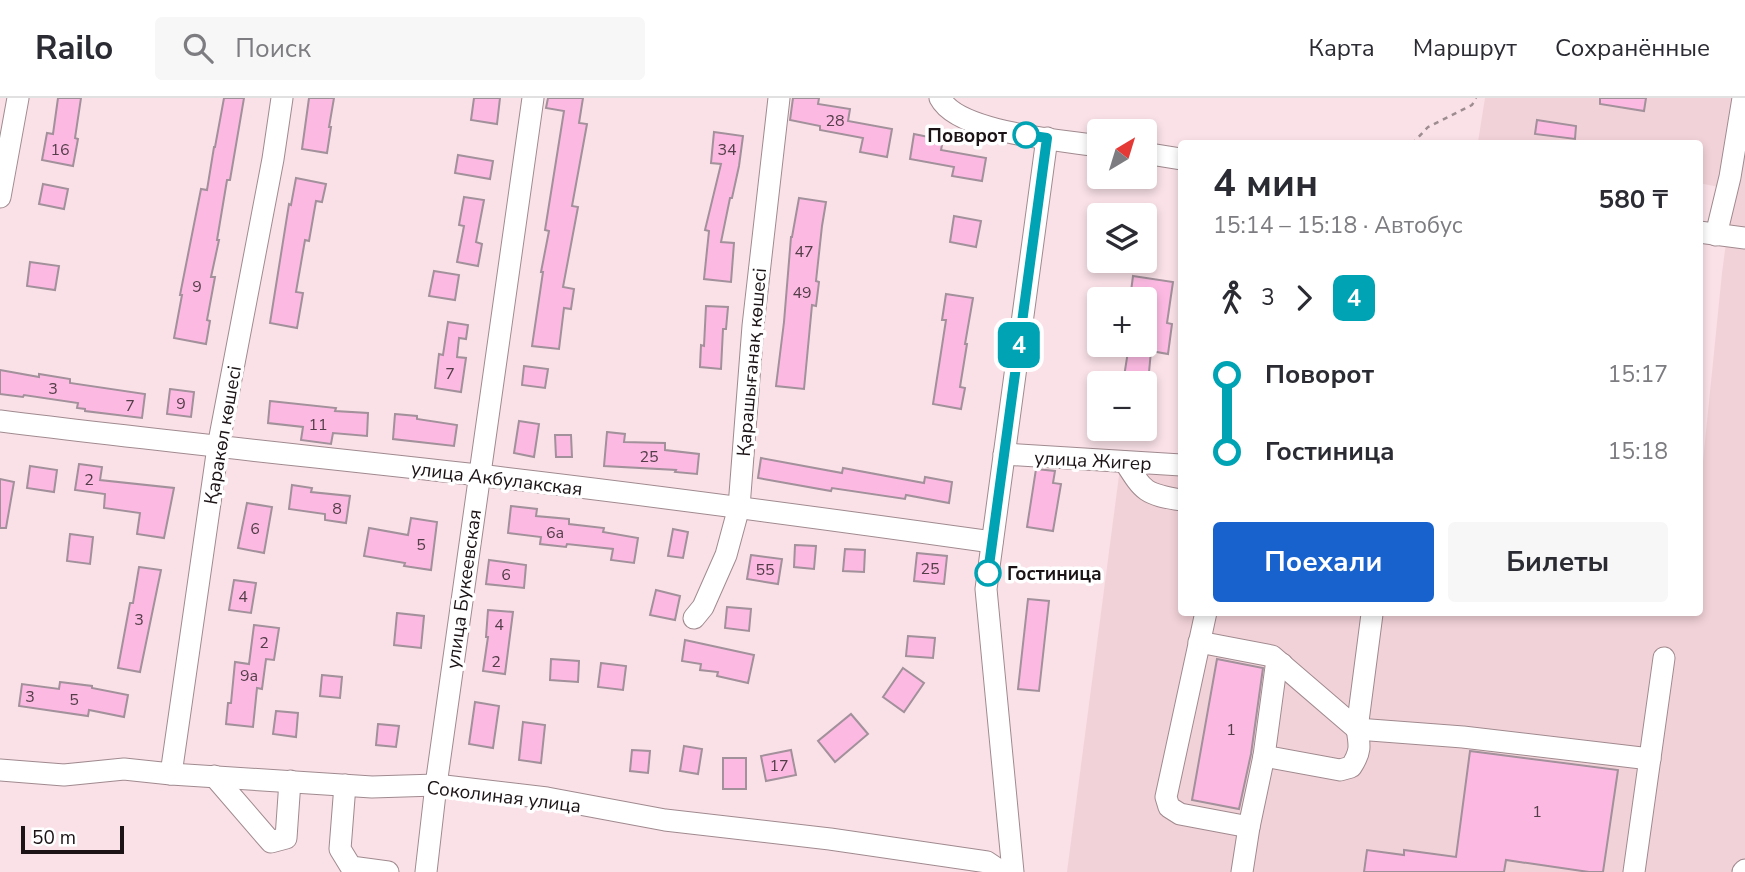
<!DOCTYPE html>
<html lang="ru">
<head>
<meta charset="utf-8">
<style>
	body { margin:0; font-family:"Nunito Sans",sans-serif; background:#f7f7f7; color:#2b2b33; height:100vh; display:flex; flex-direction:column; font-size:26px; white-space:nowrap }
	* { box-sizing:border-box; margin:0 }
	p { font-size:23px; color:#7c7c81 }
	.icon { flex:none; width:38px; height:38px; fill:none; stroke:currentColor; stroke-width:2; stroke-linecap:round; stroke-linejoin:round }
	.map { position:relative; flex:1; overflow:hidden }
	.drawer { position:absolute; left:1178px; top:42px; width:525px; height:476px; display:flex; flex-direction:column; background:#fff; border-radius:7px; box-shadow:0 4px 10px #0003 }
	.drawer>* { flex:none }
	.badge { padding:0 14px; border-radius:10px; font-size:24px; line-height:46px }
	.needle { width:46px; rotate:38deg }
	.controls { position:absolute; left:1087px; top:21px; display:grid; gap:14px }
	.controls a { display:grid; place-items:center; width:70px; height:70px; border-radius:7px; background:#fff; box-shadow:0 4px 10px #0003; font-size:35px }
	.scale { position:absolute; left:21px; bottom:18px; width:103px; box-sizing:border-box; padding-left:7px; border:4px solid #1b1315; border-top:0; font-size:19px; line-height:24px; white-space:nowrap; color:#1b1315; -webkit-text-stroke:5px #fff; paint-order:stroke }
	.map>.badge { position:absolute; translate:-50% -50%; box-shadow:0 0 0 4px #fff }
	.legs { display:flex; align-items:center; gap:10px; height:77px; padding:0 35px; font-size:23px }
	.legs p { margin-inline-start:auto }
	.overview { display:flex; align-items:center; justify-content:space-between; height:119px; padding:0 35px }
	h1 { font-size:38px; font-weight:700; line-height:52px }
	.cta { display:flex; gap:14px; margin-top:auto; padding:14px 35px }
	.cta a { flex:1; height:80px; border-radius:7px; background:#1862cd; color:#fff; font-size:28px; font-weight:700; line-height:80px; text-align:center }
	.cta a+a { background:#f7f7f7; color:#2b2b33 }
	ul { padding:0 35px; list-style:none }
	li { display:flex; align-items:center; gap:24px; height:77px; font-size:26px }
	li i { display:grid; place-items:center; width:10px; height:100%; margin:0 9px; background:currentColor }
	li i::after { content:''; width:18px; height:18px; margin:-9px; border:5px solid; border-radius:50%; background:#fff }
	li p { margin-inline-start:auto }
	li:first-child i { background:linear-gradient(#0000 50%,currentColor 0) }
	li:last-child i { background:linear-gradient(currentColor 50%,#0000 0) }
	header { display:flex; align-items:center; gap:42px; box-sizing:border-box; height:98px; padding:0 35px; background:#fff; border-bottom:2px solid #e1e1e2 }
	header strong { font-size:33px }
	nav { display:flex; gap:38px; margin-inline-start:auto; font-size:24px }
	.search { width:490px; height:63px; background:#f7f7f7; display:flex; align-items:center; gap:18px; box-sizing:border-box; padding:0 24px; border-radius:7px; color:#7c7c81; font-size:26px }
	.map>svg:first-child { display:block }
</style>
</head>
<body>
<header>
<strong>Railo</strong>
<div class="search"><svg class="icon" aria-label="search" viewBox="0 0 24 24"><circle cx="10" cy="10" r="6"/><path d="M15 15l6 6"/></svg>Поиск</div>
<nav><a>Карта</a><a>Маршрут</a><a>Сохранённые</a></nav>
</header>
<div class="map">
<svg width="1745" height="774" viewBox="0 0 1745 774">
	<rect width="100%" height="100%" fill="#f9e1e7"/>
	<path fill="#f2d2d9" d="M1485 0H1745V774H1067L1120 370 1181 374V514H1699V403L1722 175 1733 92 1699 85V46H1488L1478 44Z"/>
	<g fill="#fcbae2" stroke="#a2909a" stroke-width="2">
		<path d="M58 0H81L75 40 78 41 73 68 42 62 47 35 53 36Z"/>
		<path d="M224 0H244L230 82H227L217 142H219L211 179H215L207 222 210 223 206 246 174 240 182 197H180L201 91 207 92 214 49H215Z"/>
		<path d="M309 0H334L329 29H331L327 55 302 51Z"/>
		<path d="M474 0H500L497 26 471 22Z"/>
		<path d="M548 0H583L579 25 587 26 572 108 578 109 563 189 574 191 571 211 564 210 559 251 532 248 543 174H541L549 133 545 132 564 13 546 10Z"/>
		<path d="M793 0H819L818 6 850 11 848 23 892 31 887 59 860 54 863 40 820 32V28L790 22Z"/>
		<path d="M1600 0H1646L1644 13 1600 6Z"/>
		<path d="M1537 22 1576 28 1575 41 1535 36Z"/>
		<path d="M714 34 743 38 739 68 732 100H730L721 144 734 145 731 184 704 181 709 133 705 132 721 66 711 65Z"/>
		<path d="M914 36 943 42 941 52 986 60 982 83 952 78 954 69 910 61Z"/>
		<path d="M458 57 493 63 490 81 455 75Z"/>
		<path d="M296 80 326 86 322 104 316 103 309 143 305 142 296 194 303 195 297 230 270 225 289 106 291 107Z"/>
		<path d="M43 86 68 91 64 111 39 106Z"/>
		<path d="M464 99 484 102 476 144 482 146 478 168 457 164 464 128 459 127Z"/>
		<path d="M799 100 826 104 822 128 816 183 819 184 816 208 812 207 804 291 776 288 784 224 791 139H792Z"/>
		<path d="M954 118 981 123 976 149 950 144Z"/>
		<path d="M30 164 59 168 55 192 27 188Z"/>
		<path d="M434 173 459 177 455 202 429 198Z"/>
		<path d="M1133 178 1173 184 1167 225 1172 226 1168 256 1151 253 1148 285H1123L1129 247H1144V201H1130Z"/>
		<path d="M946 196 973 200 965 246H967L960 289 965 290 961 311 933 306 946 222H942Z"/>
		<path d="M706 208 728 209 726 231H723L721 271 700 269 701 247 704 248Z"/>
		<path d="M448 224 468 227 466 241 459 240 457 259 466 260 461 294 435 290 439 256 443 257Z"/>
		<path d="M524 268 548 271 545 290 522 287Z"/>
		<path d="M0 272 39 279V276L70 281V285L145 296 142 320 85 313V311L77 310 78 305 24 297 23 299 0 296Z"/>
		<path d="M170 291 194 294 191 319 167 316Z"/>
		<path d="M270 303 336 310 335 313 368 315 367 338 333 335 331 346 301 342 303 329 268 325Z"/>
		<path d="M395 316 417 318V321L457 327 454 348 393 341Z"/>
		<path d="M519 323 539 326 534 359 514 355Z"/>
		<path d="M607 334 625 336 624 344 665 345V352L699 356 697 376 675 374 676 372 604 368Z"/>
		<path d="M555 337H571L572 359H556Z"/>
		<path d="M761 360 842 375 843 370 924 385 925 379 952 384 949 405 906 397 905 401 832 390 831 393 758 380Z"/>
		<path d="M79 366 102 369 100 382 174 390 164 440 137 436 140 415 104 410 105 396 75 392Z"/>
		<path d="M30 368 57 372 54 394 27 390Z"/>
		<path d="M1036 371 1055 373 1053 385 1061 386 1053 433 1027 429Z"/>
		<path d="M0 381 14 384 6 430H0Z"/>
		<path d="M292 387 312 390 311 394 350 398 346 425 325 422V416L289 411Z"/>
		<path d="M247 405 272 409 264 455 238 450Z"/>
		<path d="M511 408 537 411 536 418 569 421V426L604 430 603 434 638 440 634 465 611 462 613 451 567 446 566 449 540 446 541 439 508 435Z"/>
		<path d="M411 420 437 424 431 472 404 468 405 465 364 458 369 430 408 437Z"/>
		<path d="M673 431 688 434 683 460 668 458Z"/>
		<path d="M70 436 93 439 90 466 67 463Z"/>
		<path d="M795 447 816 448 814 471 794 469Z"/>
		<path d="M845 451 865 452 864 474 843 473Z"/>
		<path d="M917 455 947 458 944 486 914 483Z"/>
		<path d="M751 457 782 461 778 486 747 481Z"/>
		<path d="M489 462 526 467 524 490 486 486Z"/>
		<path d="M139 469 161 472 140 574 118 570 130 505H133Z"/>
		<path d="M234 482 256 485 251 515 229 512Z"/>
		<path d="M656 492 680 498 675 522 650 517Z"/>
		<path d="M1028 501 1049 503 1039 593 1018 591Z"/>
		<path d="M727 509 751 511 749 533 725 530Z"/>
		<path d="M488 512 513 514 505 576 483 573 488 539H486Z"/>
		<path d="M397 515 424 518 421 550 394 547Z"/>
		<path d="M254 527 279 530 274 562 266 561 262 591 257 590 253 629 226 626 228 605H231L235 564 249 566Z"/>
		<path d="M908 538 935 540 933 560 906 558Z"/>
		<path d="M685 542 754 557 748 585 717 578 718 574 700 572 701 566 682 563Z"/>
		<path d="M551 561 579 563 578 584 550 582Z"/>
		<path d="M1217 561 1263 570 1251 656 1239 711 1192 702Z"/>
		<path d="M601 565 626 568 623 592 598 589Z"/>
		<path d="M903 570 924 585 904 614 883 599Z"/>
		<path d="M322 577 342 579 340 600 320 598Z"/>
		<path d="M60 584 92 588V590L128 597 124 619 89 612 88 618 19 608 22 586 59 591Z"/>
		<path d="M475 604 499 608 493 650 469 646Z"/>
		<path d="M276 613 298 615 296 639 273 636Z"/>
		<path d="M851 616 868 636 835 664 818 643Z"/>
		<path d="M523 624 545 627 541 665 519 662Z"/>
		<path d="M378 626 399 628 396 649 376 647Z"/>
		<path d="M684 648 702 651 698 676 680 673Z"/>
		<path d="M632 652 650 653 648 675 630 673Z"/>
		<path d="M791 652 796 677 766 683 761 658Z"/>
		<path d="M1470 653 1618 672 1603 774H1589L1506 762 1504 774H1364L1367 752 1404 757V752L1456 759Z"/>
		<rect x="723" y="660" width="23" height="31"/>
	</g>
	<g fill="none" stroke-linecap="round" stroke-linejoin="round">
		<g stroke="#a08a8f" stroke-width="23">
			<g id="minor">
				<path d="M940 0C958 35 1061 42 1099 48"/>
				<path d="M1144 55 1181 61"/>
				<path d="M0 99 18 0"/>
				<path d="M1699 134 1745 140"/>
				<path d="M1716 137 1730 79 1743 0"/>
				<path d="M0 323C159 343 319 359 478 377 650 397 821 420 992 444"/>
				<path d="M1004 356 1181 367"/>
				<path d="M1125 364C1144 394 1145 396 1181 402"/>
				<path d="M1206 514 1166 699 1169 709 1180 716 1249 729"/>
				<path d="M694 520 703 509 726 457 739 409 753 228 779 0"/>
				<path d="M1199 544 1272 558 1357 631 1463 639 1650 661"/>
				<path d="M1264 658 1340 672 1351 669C1361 654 1360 648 1357 631L1372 516"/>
				<path d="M0 672 64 677 124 671 171 676 372 689 436 687 547 700 665 722 830 741 987 764 1002 774"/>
				<path d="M171 676 218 349 273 61 282 0"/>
				<path d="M214 678 271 744 286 740 290 683"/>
				<path d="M345 687 340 751 351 769 388 774"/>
				<path d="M426 774 436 687 533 0"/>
				<path d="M1013 774 986 491 1047 40"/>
				<path d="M1242 774 1249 729 1264 658 1276 569 1282 566"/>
				<path d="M1634 774 1664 560"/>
				<path d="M1743 774 1745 772"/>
			</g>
		</g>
		<path stroke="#9d8c90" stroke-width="2.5" stroke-dasharray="5 5" stroke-linecap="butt" d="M1412 46 1428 29 1472 7 1476 0"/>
		<use href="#minor" stroke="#fff" stroke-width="21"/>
	</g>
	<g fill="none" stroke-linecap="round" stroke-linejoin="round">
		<g stroke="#fff" stroke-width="16">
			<path id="line-1" d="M988 475 1047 40 1026 37"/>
		</g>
		<use href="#line-1" stroke="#00a3b4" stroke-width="10"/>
	</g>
	<g fill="#fff" stroke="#00a3b4" stroke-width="3.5">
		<circle cx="1026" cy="37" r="12"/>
		<circle cx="988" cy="475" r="12"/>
	</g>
	<g text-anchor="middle" stroke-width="7" stroke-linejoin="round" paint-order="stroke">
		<g font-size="16" fill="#533d48">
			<text x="835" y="28">28</text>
			<text x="60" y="57">16</text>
			<text x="727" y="57">34</text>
			<text x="804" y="159">47</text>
			<text x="197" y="194">9</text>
			<text x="802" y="200">49</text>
			<text x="450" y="281">7</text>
			<text x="53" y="296">3</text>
			<text x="181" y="311">9</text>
			<text x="130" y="313">7</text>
			<text x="318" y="332">11</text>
			<text x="649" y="364">25</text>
			<text x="89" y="387">2</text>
			<text x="337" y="416">8</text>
			<text x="255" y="436">6</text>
			<text x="555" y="440">6а</text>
			<text x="421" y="452">5</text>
			<text x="930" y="476">25</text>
			<text x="765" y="477">55</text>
			<text x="506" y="482">6</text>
			<text x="243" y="504">4</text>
			<text x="139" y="527">3</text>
			<text x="499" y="532">4</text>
			<text x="264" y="550">2</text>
			<text x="496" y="569">2</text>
			<text x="249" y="583">9а</text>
			<text x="30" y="604">3</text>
			<text x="74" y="607">5</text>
			<text x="1231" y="637">1</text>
			<text x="779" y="673">17</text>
			<text x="1537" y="719">1</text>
		</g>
		<g font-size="19" font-weight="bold" fill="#1b1315" stroke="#fff" text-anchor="end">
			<text x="1007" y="44">Поворот</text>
			<text x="1007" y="482" text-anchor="start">Гостиница</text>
		</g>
		<g font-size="19" fill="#1b1315" stroke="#fff">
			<text transform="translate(751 264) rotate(-85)" y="7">Қарашығанақ көшесі</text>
			<text transform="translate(222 337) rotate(-80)" y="7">Қаракөл көшесі</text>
			<text transform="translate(1093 362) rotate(3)" y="7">улица Жигер</text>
			<text transform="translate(497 380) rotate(7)" y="7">улица Акбулакская</text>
			<text transform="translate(463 491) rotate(-82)" y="7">улица Букеевская</text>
			<text transform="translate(504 698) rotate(7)" y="7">Соколиная улица</text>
		</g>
	</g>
</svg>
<div class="controls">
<a><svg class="needle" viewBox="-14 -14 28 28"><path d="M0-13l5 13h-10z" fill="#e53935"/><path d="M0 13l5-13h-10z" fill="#7c7c81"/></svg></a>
<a><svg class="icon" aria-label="layers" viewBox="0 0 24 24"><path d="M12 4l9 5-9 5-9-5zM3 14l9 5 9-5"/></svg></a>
<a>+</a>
<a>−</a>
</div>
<div class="scale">50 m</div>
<b class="badge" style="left:1019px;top:247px;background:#00a3b4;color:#fff">4</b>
<section class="drawer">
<div class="overview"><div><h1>4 мин</h1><p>15:14 – 15:18 · Автобус</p></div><b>580 ₸</b></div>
<div class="legs"><svg class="icon" aria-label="walk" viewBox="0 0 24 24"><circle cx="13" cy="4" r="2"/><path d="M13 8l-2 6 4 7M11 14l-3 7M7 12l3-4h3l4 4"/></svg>3<svg class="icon" aria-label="forward" viewBox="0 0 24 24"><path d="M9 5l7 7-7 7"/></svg><b class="badge" style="background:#00a3b4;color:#fff">4</b></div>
<ul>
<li><i style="color:#00a3b4"></i><b>Поворот</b><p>15:17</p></li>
<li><i style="color:#00a3b4"></i><b>Гостиница</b><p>15:18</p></li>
</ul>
<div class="cta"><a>Поехали</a><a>Билеты</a></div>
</section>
</div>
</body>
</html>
